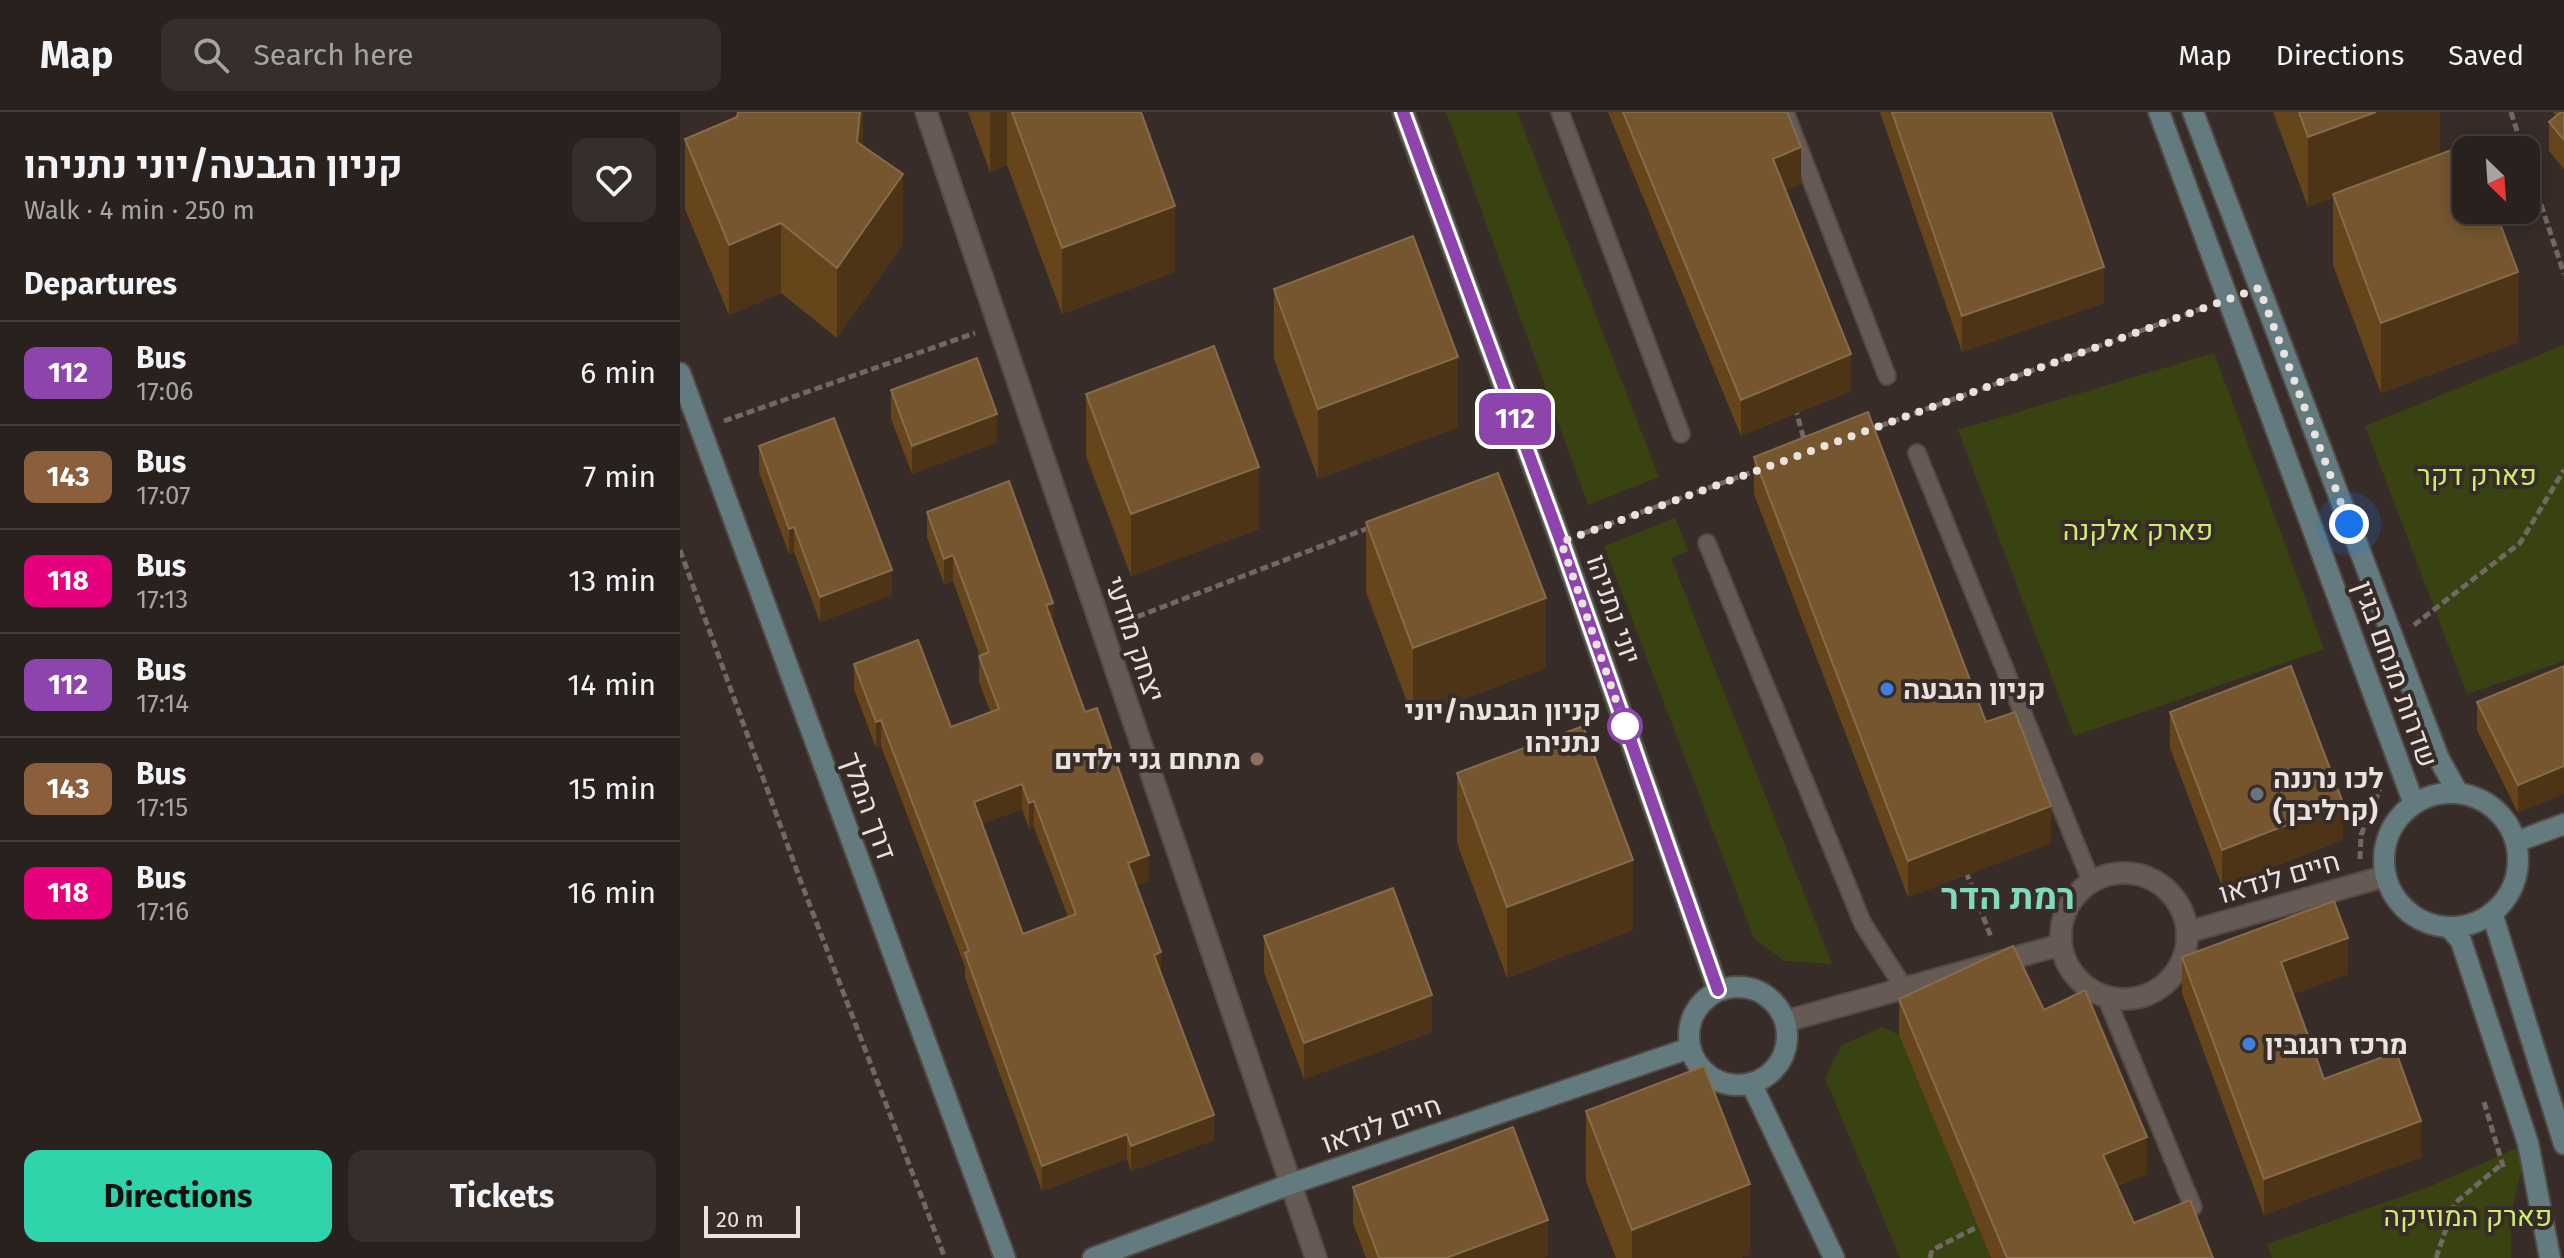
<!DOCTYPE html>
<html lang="en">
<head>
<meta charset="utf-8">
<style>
	body { margin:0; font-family:"Fira Sans",Heebo,sans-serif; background:#352e2b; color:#f1f3f6; height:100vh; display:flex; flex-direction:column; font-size:30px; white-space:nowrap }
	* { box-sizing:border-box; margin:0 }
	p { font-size:26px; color:#a5a3a4 }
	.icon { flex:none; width:44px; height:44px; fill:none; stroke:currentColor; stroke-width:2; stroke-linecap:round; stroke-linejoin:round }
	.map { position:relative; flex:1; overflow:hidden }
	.sheet { display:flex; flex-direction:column; background:#29211e; width:680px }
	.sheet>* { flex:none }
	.badge { padding:0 16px; border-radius:12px; font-size:28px; line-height:52px }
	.needle { width:52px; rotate:155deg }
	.controls { position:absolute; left:1772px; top:24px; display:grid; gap:16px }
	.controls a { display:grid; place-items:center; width:88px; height:88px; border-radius:16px; background:#29211e; box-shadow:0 4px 20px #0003,0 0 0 2px #453e3c; font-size:40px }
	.scale { position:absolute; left:24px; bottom:20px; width:96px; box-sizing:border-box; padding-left:8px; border:4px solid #eae2df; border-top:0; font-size:22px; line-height:28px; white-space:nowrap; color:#eae2df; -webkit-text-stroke:6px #372c28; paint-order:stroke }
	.you { position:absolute; width:40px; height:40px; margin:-20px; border:6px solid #fff; border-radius:50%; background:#1a73e8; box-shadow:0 0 0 12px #1a73e833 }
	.map>.badge { position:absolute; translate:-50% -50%; box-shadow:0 0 0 4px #fff }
	h2 { padding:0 24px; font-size:30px; line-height:72px }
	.round { display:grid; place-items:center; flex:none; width:84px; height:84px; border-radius:16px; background:#352e2b }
	.headline { display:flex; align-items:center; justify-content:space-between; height:136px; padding:0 24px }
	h1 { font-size:38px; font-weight:700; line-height:60px }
	.action { display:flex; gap:16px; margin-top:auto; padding:16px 24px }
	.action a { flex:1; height:92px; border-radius:16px; background:#2fd4aa; color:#111; font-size:32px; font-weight:700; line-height:92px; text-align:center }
	.action a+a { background:#352e2b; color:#f1f3f6 }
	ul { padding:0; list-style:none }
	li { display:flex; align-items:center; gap:24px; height:104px; padding:0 24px; border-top:2px solid #453e3c }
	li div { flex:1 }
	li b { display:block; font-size:30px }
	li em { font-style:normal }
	li .badge { min-width:88px; font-weight:700; text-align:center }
	header { display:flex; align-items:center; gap:48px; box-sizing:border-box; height:112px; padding:0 40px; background:#29211e; border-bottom:2px solid #453e3c }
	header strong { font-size:38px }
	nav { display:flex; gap:44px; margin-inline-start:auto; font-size:28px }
	.search { width:560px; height:72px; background:#352e2b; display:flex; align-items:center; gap:20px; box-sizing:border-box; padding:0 28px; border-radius:16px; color:#a5a3a4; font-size:30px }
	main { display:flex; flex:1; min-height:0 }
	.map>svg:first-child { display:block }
</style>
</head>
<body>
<header>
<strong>Map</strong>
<div class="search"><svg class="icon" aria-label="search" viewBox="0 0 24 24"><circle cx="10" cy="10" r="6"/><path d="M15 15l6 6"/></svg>Search here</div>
<nav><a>Map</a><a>Directions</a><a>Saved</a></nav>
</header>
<main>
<section class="sheet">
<div class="headline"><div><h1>קניון הגבעה/יוני נתניהו</h1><p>Walk · 4 min · 250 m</p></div><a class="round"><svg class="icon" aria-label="heart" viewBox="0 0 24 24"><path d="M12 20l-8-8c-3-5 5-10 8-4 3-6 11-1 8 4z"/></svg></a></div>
<h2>Departures</h2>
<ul>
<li><span class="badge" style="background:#8e44ad;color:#fff">112</span><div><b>Bus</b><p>17:06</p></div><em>6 min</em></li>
<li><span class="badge" style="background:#8b5e3c;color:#fff">143</span><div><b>Bus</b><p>17:07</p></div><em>7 min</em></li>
<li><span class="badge" style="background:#e6007e;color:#fff">118</span><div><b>Bus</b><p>17:13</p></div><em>13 min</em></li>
<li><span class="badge" style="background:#8e44ad;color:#fff">112</span><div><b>Bus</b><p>17:14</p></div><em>14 min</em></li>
<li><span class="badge" style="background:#8b5e3c;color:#fff">143</span><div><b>Bus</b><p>17:15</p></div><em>15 min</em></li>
<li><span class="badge" style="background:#e6007e;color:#fff">118</span><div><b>Bus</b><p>17:16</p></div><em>16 min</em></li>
</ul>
<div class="action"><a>Directions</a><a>Tickets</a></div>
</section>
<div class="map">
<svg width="1884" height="1146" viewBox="0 0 1884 1146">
	<rect width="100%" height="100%" fill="#372c28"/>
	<g fill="#394312">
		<path d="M766 0H837L979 365 908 393Z"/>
		<path d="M1884 233V549L1787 582 1685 314Z"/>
		<path d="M1534 241 1644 537 1394 624 1278 318Z"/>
		<path d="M995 406 1008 439 991 446 1152 852 1104 849 1074 826 924 434Z"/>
		<path d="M1202 915 1219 923 1311 1146H1220L1145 966 1161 934Z"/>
		<path d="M1848 1031 1831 1102V1146H1592L1587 1132 1749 1075Z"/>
	</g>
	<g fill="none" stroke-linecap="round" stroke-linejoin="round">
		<g stroke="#534a46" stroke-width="20">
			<g id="lane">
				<path d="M880 0 1001 322"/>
				<path d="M1105 0 1207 264"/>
				<path d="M1237 341 1411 769"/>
				<path d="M1027 431 1183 812 1224 876"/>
				<path d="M1426 885 1513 1095"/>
			</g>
		</g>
		<g stroke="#534a46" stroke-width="24">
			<g id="street">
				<path d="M246 0 636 1146"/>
				<circle cx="1444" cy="824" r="63"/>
				<path d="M1508 820 1706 764"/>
				<path d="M1106 909 1380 833"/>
			</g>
		</g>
		<g stroke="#534a46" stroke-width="24">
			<g id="secondary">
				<path d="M723 0 881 430 1038 878"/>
				<path d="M1479 0 1734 692"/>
				<path d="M1513 0 1759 647 1778 681"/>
				<path d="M0 261 325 1146"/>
				<circle cx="1771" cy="748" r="67"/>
				<path d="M1836 730 1884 712"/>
				<path d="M1812 801 1884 1032"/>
				<path d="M1769 815 1781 829 1848 1031 1870 1146"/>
				<circle cx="1058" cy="924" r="49"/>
				<path d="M1071 971 1154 1146"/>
				<path d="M413 1146 611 1072 1010 936"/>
			</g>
		</g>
		<g stroke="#716763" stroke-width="5" stroke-dasharray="8 4" stroke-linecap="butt">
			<path d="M1831 0 1843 38"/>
			<path d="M1846 47 1884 162"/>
			<path d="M1115 295 1125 331"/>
			<path d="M44 309 295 221"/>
			<path d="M1189 318 1526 195"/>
			<path d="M904 421 1078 358"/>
			<path d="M0 438 121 770 265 1146"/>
			<path d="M446 509 691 415"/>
			<path d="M1734 513 1840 431 1884 358"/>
			<path d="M1680 747 1681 723 1700 677"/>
			<path d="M1286 760 1311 825"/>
			<path d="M1804 990 1824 1057"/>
			<path d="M1250 1146 1252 1138 1303 1112"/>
			<path d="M1756 1146 1775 1091 1822 1052"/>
		</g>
		<use href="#lane" stroke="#665a54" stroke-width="16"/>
		<use href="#street" stroke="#665a54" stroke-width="20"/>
		<use href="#secondary" stroke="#637b7f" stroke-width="20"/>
	</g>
	<g fill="#67451a" fill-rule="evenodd">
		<path d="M183 0V34L223 132 157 226 101 181 49 203 5 97V27Z"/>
		<path d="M288 0H461L495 160 382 202 327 53 310 60Z"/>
		<path d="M928 0H1107L1121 72 1105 78 1171 279 1061 324Z"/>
		<path d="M1200 0H1371L1424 191 1282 240Z"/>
		<path d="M1593 0H1760V42L1838 230 1701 281 1653 153V86L1628 95Z"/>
		<path d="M1873 0H1884V57L1869 39V10L1876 4Z"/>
		<path d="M594 177 778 315 638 367 594 247Z"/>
		<path d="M211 278 317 330 232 362 211 307Z"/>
		<path d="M406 282 579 417 451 464 406 344Z"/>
		<path d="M79 334 212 483 140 510 114 440 109 442 79 360Z"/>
		<path d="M1074 345 1306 610 1371 731 1228 785 1074 382Z"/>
		<path d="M247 400 373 514 469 769 456 773 481 864 534 1028 451 1059 447 1047 362 1079 285 866V855L201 634 196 636 174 577V552L271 615 311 601 299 570V544H300L273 469 264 472 247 425ZM342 697 349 717 354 715 388 805 343 822 302 712Z"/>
		<path d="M686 410 866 556 733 606 686 480Z"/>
		<path d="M1884 554 1838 701 1797 618V590Z"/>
		<path d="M1490 600 1663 728 1542 774 1490 636Z"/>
		<path d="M777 661 953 818 827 866 777 731Z"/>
		<path d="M584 824 752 920 624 967 584 860Z"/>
		<path d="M1502 845 1668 862 1613 882 1644 967 1741 1045 1584 1103 1502 881Z"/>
		<path d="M1219 887 1364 898 1467 1062 1437 1074 1454 1111 1533 1146H1311L1219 923Z"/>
		<path d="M906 999 1070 1142 1060 1146H936L906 1069Z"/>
		<path d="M673 1075 868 1144 863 1146H686L673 1111Z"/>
	</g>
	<g fill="#4e3417">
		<path d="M180 0H183V40L177 30Z"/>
		<path d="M310 0H327V53L310 60Z"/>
		<path d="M1696 0H1760V46L1653 82V86L1628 95V25Z"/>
		<path d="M1121 35V72L1093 84V47Z"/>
		<path d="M223 62V132L157 226V156Z"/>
		<path d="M495 94V160L382 202V136Z"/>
		<path d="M101 111V181L49 203V133Z"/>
		<path d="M1424 155V191L1282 240V204Z"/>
		<path d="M1838 160V230L1701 281V211Z"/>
		<path d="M1171 242V279L1061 324V288Z"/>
		<path d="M778 245V315L638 367V297Z"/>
		<path d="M317 302V330L232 362V334Z"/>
		<path d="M579 355V417L451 464V402Z"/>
		<path d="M114 415V440L109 442V417Z"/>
		<path d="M273 443V469L264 472V447Z"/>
		<path d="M212 458V483L140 510V485Z"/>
		<path d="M866 486V556L733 606V536Z"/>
		<path d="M373 491V516L366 493Z"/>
		<path d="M201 608V634L196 636V610Z"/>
		<path d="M1884 654V682L1838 701V673Z"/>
		<path d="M342 672V697L294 715V690Z"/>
		<path d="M354 689V715L349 717V691Z"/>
		<path d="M1663 691V728L1542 774V738Z"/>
		<path d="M1371 694V731L1228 785V749Z"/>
		<path d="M469 743V769L448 776V751Z"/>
		<path d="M953 748V818L827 866V795Z"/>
		<path d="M1668 826V862L1601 887V850Z"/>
		<path d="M481 840V866L474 843Z"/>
		<path d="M752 883V920L624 967V931Z"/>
		<path d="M534 1003V1028L451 1059V1034Z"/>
		<path d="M1741 1009V1045L1584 1103V1067Z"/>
		<path d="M447 1022V1047L362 1079V1054Z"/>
		<path d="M1467 1025V1062L1423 1079V1043Z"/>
		<path d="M1070 1072V1142L1060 1146H952V1118Z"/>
		<path d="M868 1108V1144L863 1146H766Z"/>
	</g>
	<g fill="#75562f" stroke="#876c4b" stroke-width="2" fill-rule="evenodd">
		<path d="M58 0H180L177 30 223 62 157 156 101 111 49 133 5 27 57 5Z"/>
		<path d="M332 0H461L495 94 382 136Z"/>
		<path d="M943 0H1107L1121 35 1093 47 1171 242 1061 288Z"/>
		<path d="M1212 0H1371L1424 155 1282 204Z"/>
		<path d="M1619 0H1696L1628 25Z"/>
		<path d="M1881 0H1884V28L1869 10Z"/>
		<path d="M1790 31 1792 38H1786V98H1815L1838 160 1701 211 1653 82Z"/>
		<path d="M733 124 778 245 638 297 594 177Z"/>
		<path d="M534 234 579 355 451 402 406 282Z"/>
		<path d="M297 246 317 302 232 334 211 278Z"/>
		<path d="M1188 300 1306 610 1335 600 1371 694 1228 749 1074 345Z"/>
		<path d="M154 306 212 458 140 485 114 415 109 417 79 334Z"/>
		<path d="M818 361 866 486 733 536 686 410Z"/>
		<path d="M329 369 373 491 366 493 405 600 417 596 469 743 448 751 481 840 474 843 534 1003 451 1034 447 1022 362 1054 285 841 289 839 201 608 196 610 174 552 238 528 271 615 319 597 299 544 309 540 273 443 264 447 247 400ZM342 672 349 691 354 689 396 802 343 822 294 690Z"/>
		<path d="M1611 554 1663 691 1542 738 1490 600Z"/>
		<path d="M1884 554V654L1838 673 1797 590Z"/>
		<path d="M903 614 953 748 827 795 777 661Z"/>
		<path d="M713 776 752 883 624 931 584 824Z"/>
		<path d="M1654 789 1668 826 1601 850 1644 967 1716 940 1741 1009 1584 1067 1502 845Z"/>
		<path d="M1333 834 1364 898 1405 878 1467 1025 1423 1043 1454 1111 1510 1088 1533 1146H1327L1219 887Z"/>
		<path d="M1024 954 1070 1072 952 1118 906 999Z"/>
		<path d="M833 1015 868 1108 766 1146H699L673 1075Z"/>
	</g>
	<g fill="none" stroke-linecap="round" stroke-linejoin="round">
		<g stroke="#fff" stroke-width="18">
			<path id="line" d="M723 0 881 430 1038 878"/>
		</g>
		<use href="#line" stroke="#8e44ad" stroke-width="12"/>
		<path stroke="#eae2df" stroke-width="8" stroke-dasharray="0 14.4" d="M945 614 881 430 1579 176 1669 412"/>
	</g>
	<g fill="#3f7fe0" stroke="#372c28" stroke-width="3">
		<circle cx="1207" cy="577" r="8"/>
		<circle cx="1569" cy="932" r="8"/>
	</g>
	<circle fill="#fff" stroke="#8e44ad" stroke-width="4" cx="945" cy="614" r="16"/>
	<circle fill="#8d6e63" stroke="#372c28" stroke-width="3" cx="577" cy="647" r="8"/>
	<circle fill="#6b7280" stroke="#372c28" stroke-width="3" cx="1577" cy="682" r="8"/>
	<g text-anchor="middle" stroke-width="8" stroke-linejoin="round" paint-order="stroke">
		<g font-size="28" fill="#cfed6d" stroke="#372c28">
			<text x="1797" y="373">פארק דקר</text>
			<text x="1458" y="428">פארק אלקנה</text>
			<text x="1788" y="1114">פארק המוזיקה</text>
		</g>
		<g font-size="28" fill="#eae2df" stroke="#372c28">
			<text transform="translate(934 497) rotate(71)" y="10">יוני נתניהו</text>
			<text transform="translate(455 527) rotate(71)" y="10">יצחק מודעי</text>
			<text transform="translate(1716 562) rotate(70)" y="10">שדרות מנחם בגין</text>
			<text transform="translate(189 694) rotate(70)" y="10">דרך המלך</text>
			<text transform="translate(1599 765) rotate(-16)" y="10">חיים לנדאו</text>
			<text transform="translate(701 1012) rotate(-19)" y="10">חיים לנדאו</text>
		</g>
		<g font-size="28" font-weight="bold" fill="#eae2df" stroke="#372c28" text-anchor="start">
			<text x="1223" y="587">קניון הגבעה</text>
			<text x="561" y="657" text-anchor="end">מתחם גני ילדים</text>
			<text x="1593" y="676">לכו נרננה<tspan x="1593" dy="32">(קרליבך)</tspan></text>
			<text x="1585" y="942">מרכז רוגובין</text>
		</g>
		<g font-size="28" font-weight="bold" fill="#eae2df" stroke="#372c28" text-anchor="end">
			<text x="921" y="608">קניון הגבעה/יוני<tspan x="921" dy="32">נתניהו</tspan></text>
		</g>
		<g font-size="36" font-weight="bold" fill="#7edbbc" stroke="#372c28">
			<text x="1328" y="797">רמת הדר</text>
		</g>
	</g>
</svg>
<div class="controls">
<a><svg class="needle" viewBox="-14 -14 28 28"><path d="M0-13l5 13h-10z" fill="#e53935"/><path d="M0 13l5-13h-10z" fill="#a5a3a4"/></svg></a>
</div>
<div class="scale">20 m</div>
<div class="you" style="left:1669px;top:412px"></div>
<b class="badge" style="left:835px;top:307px;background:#8e44ad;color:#fff">112</b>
</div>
</main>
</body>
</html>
